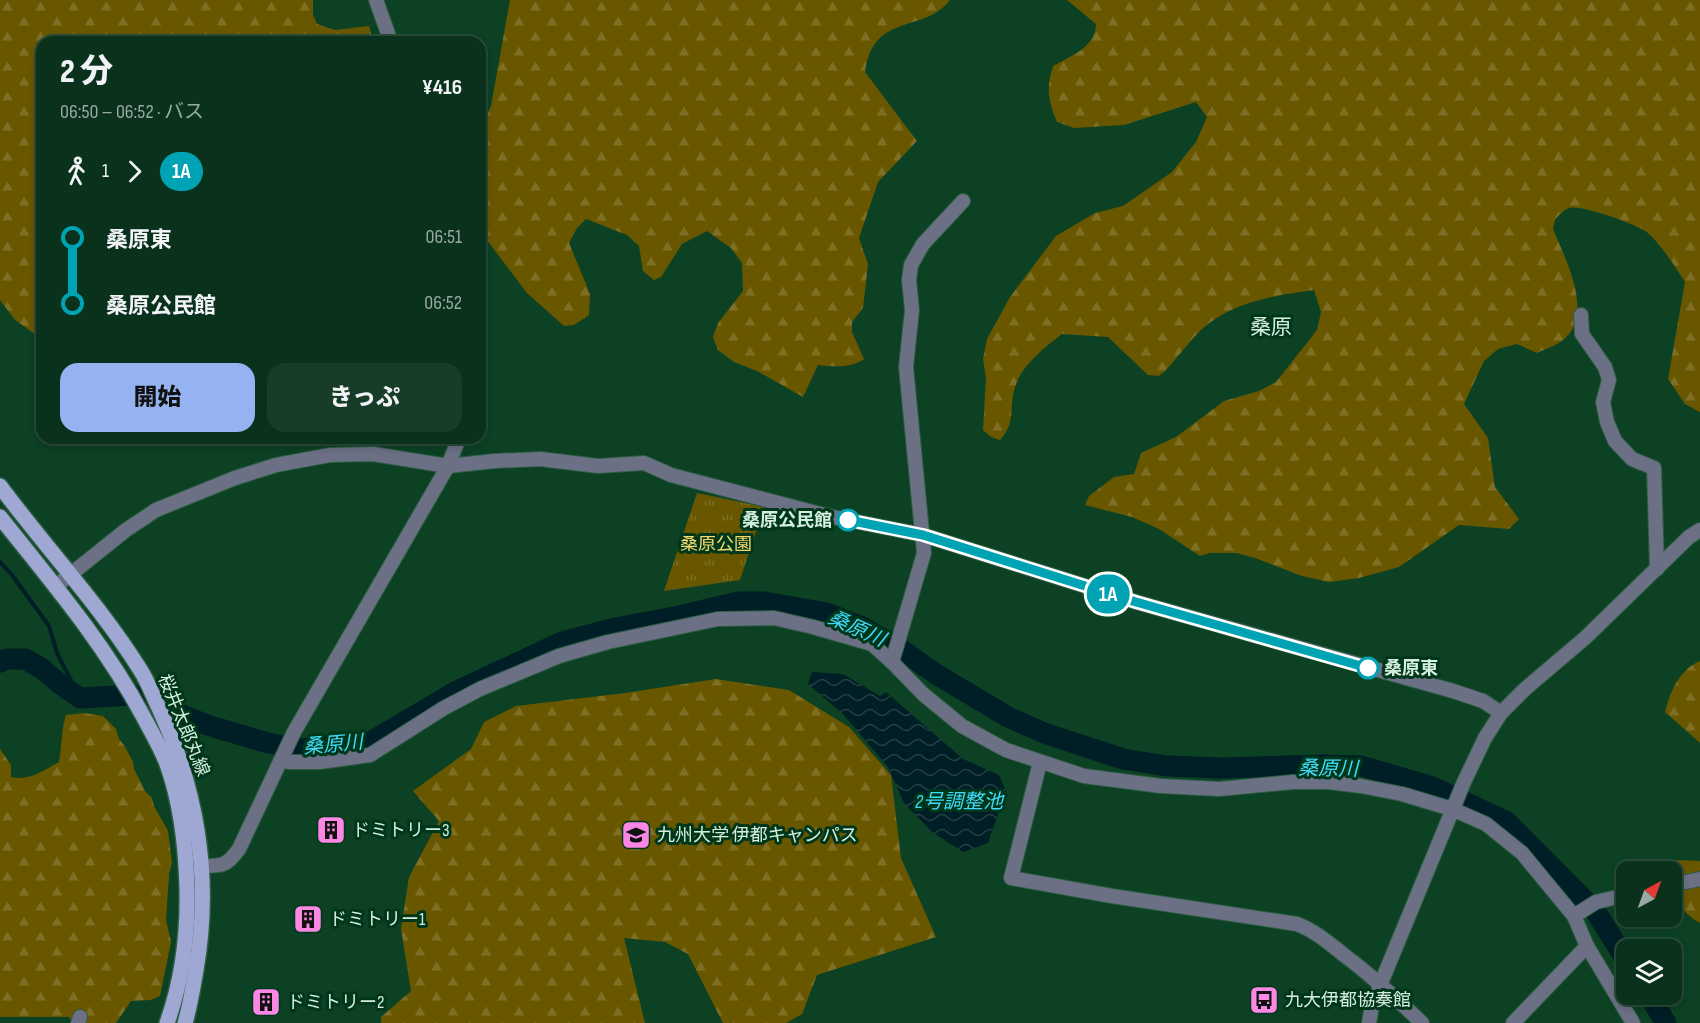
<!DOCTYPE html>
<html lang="ja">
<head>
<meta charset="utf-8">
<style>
	body { margin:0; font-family:"Sofia Sans Condensed","Noto Sans JP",sans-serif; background:#173d28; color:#f1f3f6; height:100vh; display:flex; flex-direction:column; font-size:22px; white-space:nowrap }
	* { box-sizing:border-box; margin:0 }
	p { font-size:20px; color:#99a9a3 }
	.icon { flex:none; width:33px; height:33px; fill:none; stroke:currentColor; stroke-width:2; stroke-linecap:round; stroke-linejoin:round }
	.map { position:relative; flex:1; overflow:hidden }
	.drawer { position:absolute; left:36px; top:36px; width:450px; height:408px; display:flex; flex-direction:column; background:#09311b; border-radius:18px; box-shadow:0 3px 9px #0003,0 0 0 2px #294c3a }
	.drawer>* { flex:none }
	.badge { padding:0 12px; border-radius:20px; font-size:21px; line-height:39px }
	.needle { width:39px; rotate:41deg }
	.tools { position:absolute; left:1616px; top:861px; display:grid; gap:12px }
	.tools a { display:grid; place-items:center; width:66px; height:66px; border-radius:12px; background:#09311b; box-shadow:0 3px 9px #0003,0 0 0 2px #294c3a; font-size:30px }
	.map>.badge { position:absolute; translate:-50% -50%; box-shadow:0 0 0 3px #fff }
	.legs { display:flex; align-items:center; gap:9px; height:66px; padding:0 24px; font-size:20px }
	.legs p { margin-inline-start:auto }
	.summary { display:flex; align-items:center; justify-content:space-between; height:102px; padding:0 24px }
	h1 { font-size:33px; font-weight:800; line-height:45px }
	.button { display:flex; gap:12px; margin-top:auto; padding:12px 24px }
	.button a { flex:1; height:69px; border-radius:18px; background:#95b2f1; color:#111; font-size:24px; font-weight:800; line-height:69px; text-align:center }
	.button a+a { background:#173d28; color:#f1f3f6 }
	ul { padding:0 24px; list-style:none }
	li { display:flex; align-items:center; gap:21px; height:66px; font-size:22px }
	li i { display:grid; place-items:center; width:9px; height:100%; margin:0 8px; background:currentColor }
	li i::after { content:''; width:15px; height:15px; margin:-8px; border:4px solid; border-radius:50%; background:#09311b }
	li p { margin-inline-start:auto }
	li:first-child i { background:linear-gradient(#0000 50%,currentColor 0) }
	li:last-child i { background:linear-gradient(currentColor 50%,#0000 0) }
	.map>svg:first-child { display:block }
</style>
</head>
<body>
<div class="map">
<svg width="1700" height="1023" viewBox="0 0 1700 1023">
	<defs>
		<pattern id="grass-tufts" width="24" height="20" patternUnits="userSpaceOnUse" patternTransform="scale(1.5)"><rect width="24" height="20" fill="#695700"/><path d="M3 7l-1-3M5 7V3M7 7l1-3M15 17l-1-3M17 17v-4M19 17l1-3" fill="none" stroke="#7e6f25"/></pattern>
		<pattern id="forest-firs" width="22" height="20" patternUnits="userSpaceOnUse" patternTransform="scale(1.5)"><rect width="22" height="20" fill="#695700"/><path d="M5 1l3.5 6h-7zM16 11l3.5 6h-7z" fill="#7e6f25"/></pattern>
		<pattern id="water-waves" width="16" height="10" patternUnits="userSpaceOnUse" patternTransform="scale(1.5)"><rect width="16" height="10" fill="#001e25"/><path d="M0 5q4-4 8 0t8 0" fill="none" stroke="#243f44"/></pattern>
	</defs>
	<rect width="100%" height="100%" fill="#0c4124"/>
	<path fill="url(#grass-tufts)" d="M697 493 764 507 740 580 664 591Z"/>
	<g fill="url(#forest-firs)">
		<path d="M0 0H313V15L317 24 335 30 369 26 373 42H42V339L15 320 0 300Z"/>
		<path d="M510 0H950C922 35 874 11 865 72L917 141 878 182 859 238 868 264 863 308 852 322V332L864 359C852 368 833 367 818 365L803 397 757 371 734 362 718 350 713 337 718 323 743 291 742 263 731 248 707 231 682 244 661 277 654 280 643 271 639 246 627 235 586 219 577 228 569 243 590 294 589 315 574 325 564 326 527 293 486 239 480 210 482 161 480 129 491 106Z"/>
		<path d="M1067 0H1700V412L1685 404 1668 379 1685 282C1674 265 1663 247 1648 233 1639 225 1581 204 1569 208 1564 209 1559 216 1555 219L1553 229C1565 259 1596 315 1562 341 1555 346 1545 349 1537 353L1517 344 1498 349 1484 361 1464 404 1488 438 1495 487 1519 519 1509 529 1459 525 1399 567 1359 578 1329 582 1302 576 1255 558 1237 553H1210L1200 556 1159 529 1132 517 1085 505 1089 496 1114 477 1134 474 1141 453 1176 437 1224 401 1259 391 1276 382 1317 330 1321 312 1314 290C1276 295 1233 302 1203 328 1190 340 1178 357 1166 370L1159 376 1148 375 1108 337 1062 334C1044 348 1022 365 1015 387 1008 409 1017 421 1000 440L991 437 983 430 986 378 983 359 987 339 1010 297 1056 236 1095 213 1123 206 1172 172 1196 142 1207 117 1196 102 1124 125 1074 128 1057 122C1048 100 1046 89 1053 66 1071 56 1096 47 1096 24Z"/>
		<path d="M1700 661V743L1665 712C1670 692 1679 670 1700 661Z"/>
		<path d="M716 679 789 690 849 727 891 775 901 858 936 937 817 975 802 1014 786 1023H723L688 954 665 942 624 938 645 1023H381V1017L411 991 401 929 409 877 439 821 413 791 471 749 484 722 516 706 625 693Z"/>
		<path d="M84 713 103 716 116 729 119 739 124 745 133 762 134 769 145 791 152 798 154 806 168 831 172 862 169 874 166 920 171 942 160 996 151 1000 131 1001 116 1023H73L69 1017H0V749L11 765V777C29 781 43 771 59 762 62 746 61 731 66 715Z"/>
		<path d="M1674 860 1700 861V923C1679 911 1671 895 1671 872L1660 871 1658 869Z"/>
	</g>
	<path fill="url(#water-waves)" d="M812 672 843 674 880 696 886 692 963 759 999 775 1006 791 988 843 963 852 932 832 904 803 888 767 842 713 808 684Z"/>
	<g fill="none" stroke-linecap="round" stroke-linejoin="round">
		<path stroke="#001e25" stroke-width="4" d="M0 562 12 575 49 626 57 653 80 698"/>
		<g stroke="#001e25" stroke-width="21">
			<path d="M0 662 7 659H25L41 668 60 684 80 698 132 695 207 725 268 743 302 749 367 744 455 692 515 664 562 642 616 628 679 616 738 602H764L827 613 862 627 899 648 936 674 1008 717 1044 733 1123 759 1167 766 1221 768 1322 765 1361 766 1433 787 1507 822 1596 912 1626 960"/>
			<path d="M1648 994 1666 1023"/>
		</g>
		<g stroke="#2c5d41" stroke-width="16">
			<g id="minor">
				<path d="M376 0 391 42"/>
				<path d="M963 201 923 244 911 265 909 280 912 310 906 367 924 553 892 662 923 694 962 726 1006 750 1084 776 1161 786 1219 789 1293 782H1328L1361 786 1402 794 1452 809 1486 824 1522 853 1574 916 1587 946 1633 1023"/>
				<path d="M1581 315 1582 334 1605 367 1609 380 1603 402 1607 422 1615 441 1632 459 1654 468 1657 569"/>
				<path d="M56 586 126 530 156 510 235 478 276 465 330 455 373 454 448 466 495 461 540 459 598 466 644 463 671 475 828 516 923 535 1136 602 1453 691 1483 701 1501 713"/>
				<path d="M281 760 289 762H320L370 755 444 708 480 689 559 656 608 642 718 619 774 618 813 627 872 644 892 662"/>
				<path d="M1040 762 1011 878 1112 896 1297 924C1315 931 1329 943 1344 955 1372 976 1397 999 1422 1023"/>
				<path d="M202 866C222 866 227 866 239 849L294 732 448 466 459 438"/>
				<path d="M1671 885 1700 879"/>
				<path d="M1574 916 1596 902 1626 895"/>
				<path d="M78 1023 80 1017"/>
				<path d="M1369 1023 1372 1006 1381 983 1464 782 1485 738 1501 713 1525 689 1585 638 1689 537 1700 530"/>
				<path d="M1513 1023 1587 946"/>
			</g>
		</g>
		<g stroke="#2c5d41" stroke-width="18">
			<g id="major">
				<path d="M0 486C46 548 100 605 141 671 148 682 153 696 159 708 198 792 212 878 196 970 193 988 190 1006 185 1023"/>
				<path d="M0 517C51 581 104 643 143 716 151 731 161 748 167 764 181 803 186 848 187 889 188 934 182 981 167 1023"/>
			</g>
		</g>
		<use href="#minor" stroke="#6b7085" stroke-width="14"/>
		<use href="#major" stroke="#9ea8d3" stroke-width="15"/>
	</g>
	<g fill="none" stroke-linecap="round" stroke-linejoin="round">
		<g stroke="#fff" stroke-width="14">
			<path id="line-1" d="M848 520 923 535 1136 602 1368 668"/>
		</g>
		<use href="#line-1" stroke="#00a3b4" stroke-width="9"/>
	</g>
	<defs>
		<g id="building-square" transform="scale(1.5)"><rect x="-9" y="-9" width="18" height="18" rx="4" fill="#fb87e5" stroke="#00371b"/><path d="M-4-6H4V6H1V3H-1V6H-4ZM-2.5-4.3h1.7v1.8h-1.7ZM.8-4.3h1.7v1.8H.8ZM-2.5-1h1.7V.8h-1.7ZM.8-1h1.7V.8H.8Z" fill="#111"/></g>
		<g id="university-square" transform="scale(1.5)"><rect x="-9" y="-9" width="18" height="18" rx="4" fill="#fb87e5" stroke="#00371b"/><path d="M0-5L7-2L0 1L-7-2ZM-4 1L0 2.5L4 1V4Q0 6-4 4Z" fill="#111"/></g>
		<g id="bus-square" transform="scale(1.5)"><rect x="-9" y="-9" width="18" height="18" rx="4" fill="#fb87e5" stroke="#00371b"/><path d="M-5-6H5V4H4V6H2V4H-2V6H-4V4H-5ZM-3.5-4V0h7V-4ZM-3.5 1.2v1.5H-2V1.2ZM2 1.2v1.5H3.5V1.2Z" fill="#111"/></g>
	</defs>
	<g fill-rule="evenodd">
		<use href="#building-square" x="331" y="830"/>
		<use href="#university-square" x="636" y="835"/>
		<use href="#building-square" x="308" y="919"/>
		<use href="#bus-square" x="1264" y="1000"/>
		<use href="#building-square" x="266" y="1002"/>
	</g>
	<g fill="#fff" stroke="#00a3b4" stroke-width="3">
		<circle cx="848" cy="520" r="10"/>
		<circle cx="1368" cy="668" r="10"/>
	</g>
	<g text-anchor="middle" stroke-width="6" stroke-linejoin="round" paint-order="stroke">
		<g font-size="18" font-weight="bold" fill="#d4eedc" stroke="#00371b" text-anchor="end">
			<text x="832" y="526">桑原公民館</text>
			<text x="1384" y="674" text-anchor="start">桑原東</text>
		</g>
		<g font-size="18" fill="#f5d86d" stroke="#00371b">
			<text x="716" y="550">桑原公園</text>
		</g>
		<g font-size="18" fill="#d4eedc" stroke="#00371b">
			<text transform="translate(184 725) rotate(68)" y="6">桜井太郎丸線</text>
		</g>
		<g font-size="18" fill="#d4eedc" stroke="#00371b" text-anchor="start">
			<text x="352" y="836">ドミトリー3</text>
			<text x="657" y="841">九州大学 伊都キャンパス</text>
			<text x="329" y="925">ドミトリー1</text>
			<text x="1285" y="1006">九大伊都協奏館</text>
			<text x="287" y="1008">ドミトリー2</text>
		</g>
		<g font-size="20" font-style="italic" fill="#40dbfa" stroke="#00371b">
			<text transform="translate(857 628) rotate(24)" y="7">桑原川</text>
			<text transform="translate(333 744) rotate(-5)" y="7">桑原川</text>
			<text transform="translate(1328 768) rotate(1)" y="7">桑原川</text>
			<text x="959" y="808">2号調整池</text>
		</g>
		<g font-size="21" fill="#d4eedc" stroke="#00371b">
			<text x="1271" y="334">桑原</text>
		</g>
	</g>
</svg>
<div class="tools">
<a><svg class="needle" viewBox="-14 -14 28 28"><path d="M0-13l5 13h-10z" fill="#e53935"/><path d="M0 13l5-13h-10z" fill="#99a9a3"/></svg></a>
<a><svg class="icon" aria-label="layers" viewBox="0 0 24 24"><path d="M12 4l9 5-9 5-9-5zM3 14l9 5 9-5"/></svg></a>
</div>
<b class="badge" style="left:1108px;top:594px;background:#00a3b4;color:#fff">1A</b>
<section class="drawer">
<div class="summary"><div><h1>2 分</h1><p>06:50 – 06:52 · バス</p></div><b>¥416</b></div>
<div class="legs"><svg class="icon" aria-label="walk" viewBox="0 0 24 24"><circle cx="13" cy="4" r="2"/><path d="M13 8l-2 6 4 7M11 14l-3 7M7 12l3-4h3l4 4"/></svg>1<svg class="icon" aria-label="forward" viewBox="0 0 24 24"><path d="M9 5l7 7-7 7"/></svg><b class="badge" style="background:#00a3b4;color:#fff">1A</b></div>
<ul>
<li><i style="color:#00a3b4"></i><b>桑原東</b><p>06:51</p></li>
<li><i style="color:#00a3b4"></i><b>桑原公民館</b><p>06:52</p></li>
</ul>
<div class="button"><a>開始</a><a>きっぷ</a></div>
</section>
</div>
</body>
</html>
